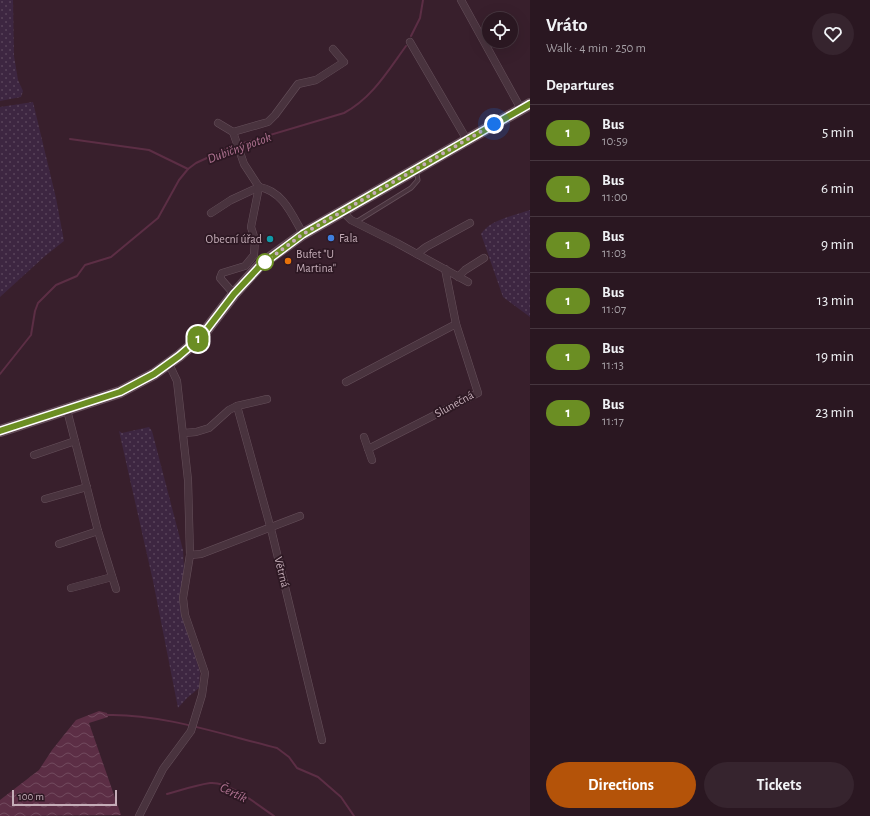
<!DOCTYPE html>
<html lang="en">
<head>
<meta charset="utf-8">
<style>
	body { margin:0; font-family:"Alegreya Sans",sans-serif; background:#36242e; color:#f1f3f6; height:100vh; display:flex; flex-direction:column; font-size:15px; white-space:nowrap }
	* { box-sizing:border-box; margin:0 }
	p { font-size:13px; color:#a59fa5 }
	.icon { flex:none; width:22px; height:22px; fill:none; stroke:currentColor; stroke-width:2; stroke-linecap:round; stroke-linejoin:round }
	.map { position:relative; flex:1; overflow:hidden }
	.details { display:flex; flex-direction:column; background:#2a1721; width:340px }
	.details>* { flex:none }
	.badge { padding:0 8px; border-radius:13px; font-size:14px; line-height:26px }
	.controls { position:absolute; left:482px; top:12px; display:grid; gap:8px }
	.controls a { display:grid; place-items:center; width:36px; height:36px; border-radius:50%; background:#2a1721; box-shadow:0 4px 16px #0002,0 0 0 1px #46363f; font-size:20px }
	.scale { position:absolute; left:12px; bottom:10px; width:105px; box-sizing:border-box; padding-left:4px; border:2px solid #c5adb8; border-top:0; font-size:11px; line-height:14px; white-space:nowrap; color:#c5adb8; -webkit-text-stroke:3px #2d1823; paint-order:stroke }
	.you { position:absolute; width:20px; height:20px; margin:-10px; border:3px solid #fff; border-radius:50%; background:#1a73e8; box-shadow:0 0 0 6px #1a73e833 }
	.map>.badge { position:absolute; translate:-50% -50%; box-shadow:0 0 0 2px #fff }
	h2 { padding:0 16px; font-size:15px; line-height:36px }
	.round { display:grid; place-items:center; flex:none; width:42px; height:42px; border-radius:21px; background:#36242e }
	.summary { display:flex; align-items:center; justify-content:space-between; height:68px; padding:0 16px }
	h1 { font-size:19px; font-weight:700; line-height:30px }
	.action { display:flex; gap:8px; margin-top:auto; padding:8px 16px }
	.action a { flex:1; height:46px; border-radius:24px; background:#b45309; color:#fff; font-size:16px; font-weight:700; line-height:46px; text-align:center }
	.action a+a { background:#36242e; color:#f1f3f6 }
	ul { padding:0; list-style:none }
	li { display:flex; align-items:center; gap:12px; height:56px; padding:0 16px; border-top:1px solid #46363f }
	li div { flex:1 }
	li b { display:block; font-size:15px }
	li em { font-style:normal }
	li .badge { min-width:44px; font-weight:700; text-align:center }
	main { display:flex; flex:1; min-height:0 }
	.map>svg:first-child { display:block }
</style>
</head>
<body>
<main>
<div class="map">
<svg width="530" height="816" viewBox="0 0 530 816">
	<defs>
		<pattern id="grass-dots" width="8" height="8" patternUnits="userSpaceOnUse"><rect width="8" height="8" fill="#3d2641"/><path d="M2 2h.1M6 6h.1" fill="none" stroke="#58435a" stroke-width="1.8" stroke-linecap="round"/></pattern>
		<pattern id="water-waves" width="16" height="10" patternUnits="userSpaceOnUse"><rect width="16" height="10" fill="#5c2e45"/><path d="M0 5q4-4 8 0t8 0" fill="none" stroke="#724a5e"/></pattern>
	</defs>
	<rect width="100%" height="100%" fill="#381f2c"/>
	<g fill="url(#grass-dots)">
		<path d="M0 0H13L14 56 18 80 23 91 21 97 0 101Z"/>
		<path d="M33 102 56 198 64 241 45 256 0 297V107Z"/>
		<path d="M530 210V317L503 297 481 234C489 220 516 215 530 210Z"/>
		<path d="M149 427 152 431 183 550 184 567 180 608 200 672 199 688 187 698 178 708 153 581 119 431 122 433Z"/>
	</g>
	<path fill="url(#water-waves)" d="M99 711 107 713 108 717 89 723 121 815 0 816V800L39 770 52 750 76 720Z"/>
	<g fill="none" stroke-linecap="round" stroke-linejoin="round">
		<g stroke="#5c2e45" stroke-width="2">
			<path d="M411 36 420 18 423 0"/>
			<path d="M70 139 149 150 188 169"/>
			<path d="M240 144 344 113C372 98 387 72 406 46"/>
			<path d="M0 374 31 335 35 311 38 303 56 285 77 276 85 265 111 257 158 218 179 180 188 169 196 163 235 145"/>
			<path d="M106 715C160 713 224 735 277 748L289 757 297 768 318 777 341 797 354 816"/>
			<path d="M167 794C181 790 196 785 210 783 229 781 259 806 274 816"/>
		</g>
		<g stroke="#66505b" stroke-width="5">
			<path id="lane" d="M356 222 411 188 418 180 416 170"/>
		</g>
		<g stroke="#66505b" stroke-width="8">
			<g id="street">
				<path d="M461 0 521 109"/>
				<path d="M410 42 467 140"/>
				<path d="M218 123 233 132 244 164 259 187C283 191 292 215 303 234"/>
				<path d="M233 132 268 122 275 115 298 84 316 80 344 62 333 49"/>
				<path d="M342 211 351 220 397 243 468 282"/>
				<path d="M211 213 231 200 259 187"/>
				<path d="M417 254 426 247 470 223"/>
				<path d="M458 277 465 270 484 258"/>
				<path d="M234 294 220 278 222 273 245 266 254 255 255 240 251 227 259 187"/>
				<path d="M346 382 456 324"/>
				<path d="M237 406 272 533 322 740"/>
				<path d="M67 410 98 531 116 589"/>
				<path d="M184 433 196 432 209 428 229 410 237 406 267 399"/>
				<path d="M364 437 372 460"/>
				<path d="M368 449 478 393 456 324 445 269"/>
				<path d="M34 455 75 441"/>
				<path d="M45 499 87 487"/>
				<path d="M59 544 98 531"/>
				<path d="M190 555 201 554 300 516"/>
				<path d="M71 588 112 577"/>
				<path d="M139 816 163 769 191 731 202 695 205 673 185 615 183 598 190 555 188 480 177 381 169 364"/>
			</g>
		</g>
		<g stroke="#66505b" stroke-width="12">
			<path id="secondary" d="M0 431 120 392 154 374 179 356 201 337 234 294 260 265 303 234 530 104"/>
		</g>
		<use href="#lane" stroke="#49333e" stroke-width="3.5"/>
		<use href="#street" stroke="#49333e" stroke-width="7"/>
		<use href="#secondary" stroke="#5c404d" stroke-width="10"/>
	</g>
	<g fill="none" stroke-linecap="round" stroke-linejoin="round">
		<g stroke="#fff" stroke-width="9">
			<path id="line" d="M0 431 120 392 154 374 179 356 201 337 234 294 260 266 303 234 530 104"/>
		</g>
		<use href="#line" stroke="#6b8e23" stroke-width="6"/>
		<path stroke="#c5adb8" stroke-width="4" stroke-dasharray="0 7.2" d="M265 262 303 234 494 124"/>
	</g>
	<circle fill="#3f7fe0" stroke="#2d1823" stroke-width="1.5" cx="331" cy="238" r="4"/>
	<circle fill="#0f9aa8" stroke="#2d1823" stroke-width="1.5" cx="270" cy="239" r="4"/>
	<circle fill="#e8710a" stroke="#2d1823" stroke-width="1.5" cx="288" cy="261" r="4"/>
	<circle fill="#fff" stroke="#6b8e23" stroke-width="2" cx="265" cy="262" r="8"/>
	<g text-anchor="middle" stroke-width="3.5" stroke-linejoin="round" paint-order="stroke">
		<g font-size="12" fill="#c5adb8" stroke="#2d1823" text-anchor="start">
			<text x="339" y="242">Fala</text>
			<text x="262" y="243" text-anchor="end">Obecní úřad</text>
			<text x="296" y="258">Bufet "U<tspan x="296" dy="14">Martina"</tspan></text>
		</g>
		<g font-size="12" fill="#c5adb8" stroke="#2d1823">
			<text transform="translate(454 404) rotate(-29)" y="4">Slunečná</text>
			<text transform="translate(282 572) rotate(76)" y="4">Větrná</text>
		</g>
		<g font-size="13" font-style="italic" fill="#b07392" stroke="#2d1823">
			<text transform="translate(239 147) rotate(-20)" y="5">Dubičný potok</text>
			<text transform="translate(234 792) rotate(26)" y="5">Čertík</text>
		</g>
	</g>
</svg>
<div class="controls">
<a><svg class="icon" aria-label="locate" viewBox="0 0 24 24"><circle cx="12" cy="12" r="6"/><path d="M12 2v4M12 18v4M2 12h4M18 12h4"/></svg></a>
</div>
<div class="scale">100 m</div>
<div class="you" style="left:494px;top:124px"></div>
<b class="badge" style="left:198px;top:339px;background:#6b8e23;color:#fff">1</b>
</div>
<section class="details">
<div class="summary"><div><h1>Vráto</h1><p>Walk · 4 min · 250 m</p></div><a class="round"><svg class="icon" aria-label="heart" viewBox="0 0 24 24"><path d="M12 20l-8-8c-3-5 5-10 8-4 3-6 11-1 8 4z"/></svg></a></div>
<h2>Departures</h2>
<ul>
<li><span class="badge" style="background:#6b8e23;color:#fff">1</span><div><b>Bus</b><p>10:59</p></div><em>5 min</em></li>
<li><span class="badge" style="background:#6b8e23;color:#fff">1</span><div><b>Bus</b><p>11:00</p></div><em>6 min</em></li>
<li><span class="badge" style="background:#6b8e23;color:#fff">1</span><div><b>Bus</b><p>11:03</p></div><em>9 min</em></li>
<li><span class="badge" style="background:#6b8e23;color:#fff">1</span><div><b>Bus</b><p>11:07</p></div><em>13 min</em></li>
<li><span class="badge" style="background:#6b8e23;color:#fff">1</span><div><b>Bus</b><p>11:13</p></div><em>19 min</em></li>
<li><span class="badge" style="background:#6b8e23;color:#fff">1</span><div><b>Bus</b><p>11:17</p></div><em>23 min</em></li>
</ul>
<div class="action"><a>Directions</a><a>Tickets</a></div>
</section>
</main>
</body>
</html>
